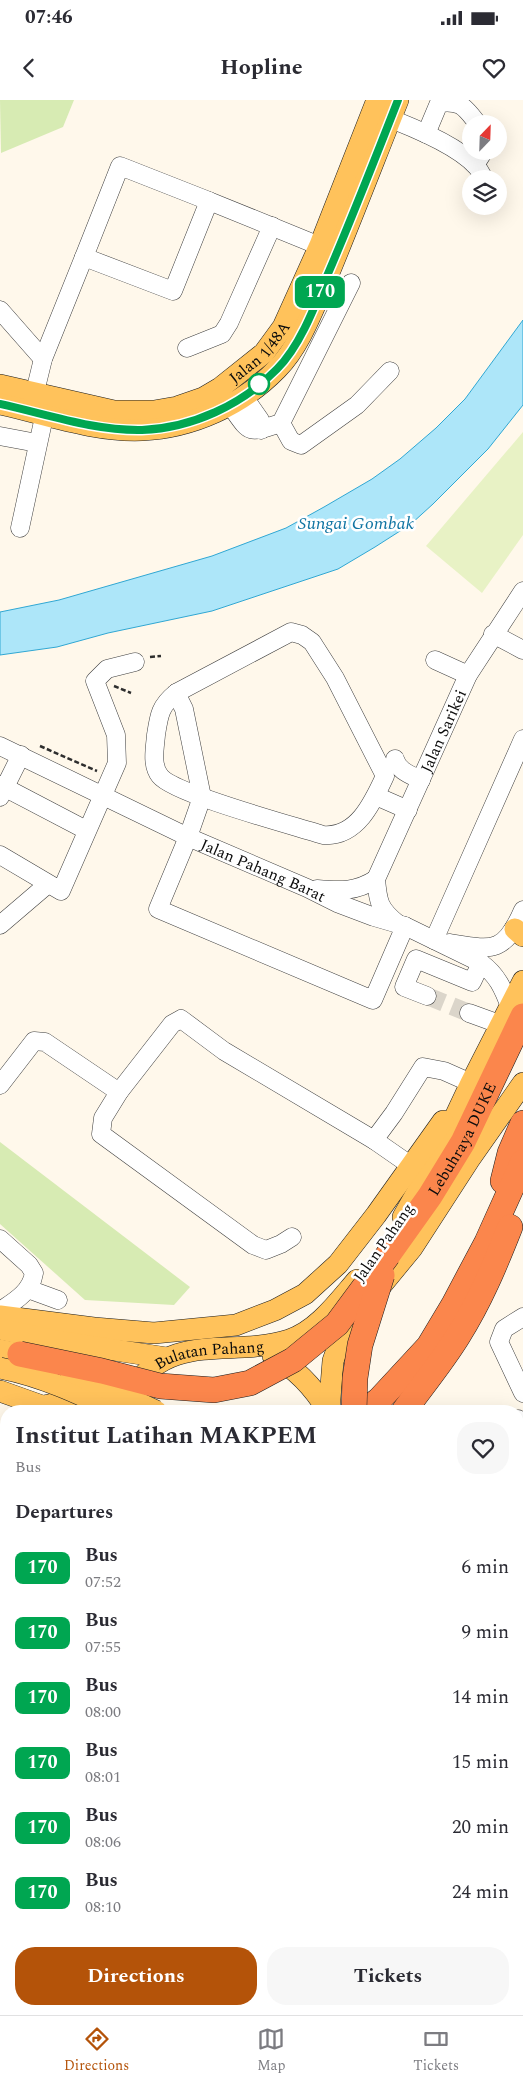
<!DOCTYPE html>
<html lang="en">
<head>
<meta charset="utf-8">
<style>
	body { margin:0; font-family:Spectral,serif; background:#f7f7f7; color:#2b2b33; height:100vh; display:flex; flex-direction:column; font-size:19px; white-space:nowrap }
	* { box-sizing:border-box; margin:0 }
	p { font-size:16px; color:#7c7c81 }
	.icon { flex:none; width:28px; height:28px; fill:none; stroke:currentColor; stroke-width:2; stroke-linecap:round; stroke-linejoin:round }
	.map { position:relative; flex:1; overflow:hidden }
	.drawer { position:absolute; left:0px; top:1305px; width:524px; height:610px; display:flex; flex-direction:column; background:#fff; border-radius:20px 20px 0 0; box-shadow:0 5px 20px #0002 }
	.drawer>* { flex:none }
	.badge { padding:0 10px; border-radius:8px; font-size:18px; line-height:32px }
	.needle { width:32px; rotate:23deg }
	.fabs { position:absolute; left:462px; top:15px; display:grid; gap:10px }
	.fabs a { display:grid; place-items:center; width:45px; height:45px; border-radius:50%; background:#fff; box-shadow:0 5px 20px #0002; font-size:25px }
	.map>.badge { position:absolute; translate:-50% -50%; box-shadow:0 0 0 2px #fff }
	h2 { padding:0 15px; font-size:19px; line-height:45px }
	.round { display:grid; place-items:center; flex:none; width:52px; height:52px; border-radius:20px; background:#f7f7f7 }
	.overview { display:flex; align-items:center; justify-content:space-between; height:85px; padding:0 15px }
	h1 { font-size:24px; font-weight:700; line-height:38px }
	.action { display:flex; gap:10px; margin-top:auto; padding:10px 15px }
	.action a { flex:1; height:58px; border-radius:20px; background:#b45309; color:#fff; font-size:20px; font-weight:700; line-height:58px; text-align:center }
	.action a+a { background:#f7f7f7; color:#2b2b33 }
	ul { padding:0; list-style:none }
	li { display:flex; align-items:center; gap:15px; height:65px; padding:0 15px }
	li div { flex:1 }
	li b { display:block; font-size:19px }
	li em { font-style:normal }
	li .badge { min-width:55px; font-weight:700; text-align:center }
	.status { display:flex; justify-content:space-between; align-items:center; height:35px; padding:0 25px; background:#fff; direction:ltr }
	.status svg { height:14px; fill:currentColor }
	header { display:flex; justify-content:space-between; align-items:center; height:65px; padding:0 15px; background:#fff; font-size:22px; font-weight:700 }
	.tabs { display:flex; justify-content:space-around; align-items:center; height:70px; border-top:1px solid #e1e1e2; background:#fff; font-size:14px; color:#7c7c81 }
	.tabs a { display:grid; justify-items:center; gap:2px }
	.tabs .active { color:#b45309 }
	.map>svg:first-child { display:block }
</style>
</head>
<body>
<div class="status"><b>07:46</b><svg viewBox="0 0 49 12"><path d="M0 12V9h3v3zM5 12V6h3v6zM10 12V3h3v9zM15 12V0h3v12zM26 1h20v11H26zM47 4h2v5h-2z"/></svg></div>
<header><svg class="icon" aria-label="back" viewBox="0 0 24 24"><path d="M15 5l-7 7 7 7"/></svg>Hopline<svg class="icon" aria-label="heart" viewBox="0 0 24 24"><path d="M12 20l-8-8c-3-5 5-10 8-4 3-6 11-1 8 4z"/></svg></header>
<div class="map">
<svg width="523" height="1915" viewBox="0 0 523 1915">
	<rect width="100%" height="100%" fill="#fff8eb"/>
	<g fill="#d7ebb3">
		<path d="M0 0H74L63 27 1 53Z"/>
		<path d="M0 1042 190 1187 174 1205 85 1200 0 1124Z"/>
	</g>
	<path fill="#e8f2c5" d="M523 332V435L482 493 426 446Z"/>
	<path fill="#ade6f9" stroke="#30a7d3" d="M523 220V305L488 349 433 404 411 424 375 447 338 469 212 511 108 533 57 547 0 555V512L59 500 212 456 286 428 324 407 372 379 400 359 436 328 465 299Z"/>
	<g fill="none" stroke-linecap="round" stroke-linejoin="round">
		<path stroke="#dbd5ca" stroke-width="18" stroke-dasharray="18 9" stroke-linecap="butt" d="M427 896 469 913"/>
		<g stroke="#3f3f3f" stroke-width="19">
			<g id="minor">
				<path d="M378 14C405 24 456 44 476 66 479 69 482 75 484 79"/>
				<path d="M426 34 439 3C462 0 465 8 478 24"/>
				<path d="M475 65 484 51"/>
				<path d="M120 66 209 101 173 191 84 157Z"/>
				<path d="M209 101 332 151"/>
				<path d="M0 210 43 259"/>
				<path d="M187 248 222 234 229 223 272 126"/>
				<path d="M244 297 260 320 261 330"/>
				<path d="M32 304 43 259 84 157"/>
				<path d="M230 305C251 334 246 334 281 323L351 183"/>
				<path d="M281 323 291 341 301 345 357 305 390 271"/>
				<path d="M0 336 37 343"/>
				<path d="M20 428 47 303"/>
				<path d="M291 532 302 535 312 542 335 578 385 676C373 702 357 738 323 735 295 726 174 694 160 676 151 665 155 648 156 635 159 615 160 606 176 593Z"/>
				<path d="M493 534 523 550"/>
				<path d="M435 560 468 575"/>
				<path d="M176 593 184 609 202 697 188 737 158 809 373 900 405 826"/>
				<path id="s1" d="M0 646 188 737 307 788 337 803 374 817 405 826 481 863C497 875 503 888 510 907"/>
				<path d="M395 659C398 671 411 675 421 680"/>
				<path d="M0 685 86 730"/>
				<path d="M376 696 408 710"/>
				<path d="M0 697 21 655"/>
				<path d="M0 755 61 791 117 663 116 635 95 581 107 569 135 562"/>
				<path d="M317 789C340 791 356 792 376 779"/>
				<path id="s2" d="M398 824C379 809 378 802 376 779L468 575 523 491"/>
				<path d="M0 825 48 784"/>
				<path d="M434 840 523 639"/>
				<path d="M449 843C493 850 504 854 523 810"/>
				<path d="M427 896 404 887 416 859 472 882 481 863"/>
				<path d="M469 913 502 925"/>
				<path d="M0 985 34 941 45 942 119 992"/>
				<path d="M374 1040 394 1013 423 967 444 971 471 983"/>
				<path d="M292 1137 281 1144 266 1150 253 1145 101 1034 103 1018 119 992 172 924 181 919 224 951 374 1040 410 1065"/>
				<path d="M0 1139 29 1165 34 1173C31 1192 15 1201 0 1211"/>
				<path d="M28 1189 58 1200"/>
				<path d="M523 1217 504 1229 499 1242 523 1293"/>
				<path d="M518 1319 523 1324"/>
				<path d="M0 1449H6"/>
				<path d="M518 1825 523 1828"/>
				<path d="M0 1848 6 1851"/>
				<path d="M0 1865H6"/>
				<path d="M116 1909 133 1913 142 1909"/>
				<path d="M219 1909 230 1915"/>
				<path d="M411 1909 413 1915"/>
			</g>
		</g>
		<g stroke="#1d1d1d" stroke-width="22">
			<g id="major">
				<path id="s3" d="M0 285 114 311H154L177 307 203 298 220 288 264 253 283 227 320 145 377 0"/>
				<path d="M0 304C46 314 94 332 142 330 192 328 242 305 277 269 300 246 313 209 326 180 351 120 374 60 398 0"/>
				<path d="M515 829 523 836"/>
				<path d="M403 1117 431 1068 471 983 523 881"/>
				<path d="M0 1216 94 1228 154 1233 236 1225 275 1210 305 1194 338 1164 376 1115 443 1021"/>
				<path d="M0 1229 56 1241 167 1258"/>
				<path d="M0 1250 20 1254"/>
				<path d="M273 1256C297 1269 314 1288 328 1311"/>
				<path id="s4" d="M131 1290C173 1230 231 1258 289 1240 317 1231 338 1202 357 1180"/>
				<path d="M0 1291 56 1311"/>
				<path d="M45 1306C61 1302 81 1299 83 1280"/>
				<path d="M329 1311 333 1261 340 1241 352 1221 412 1148 469 1060 523 983"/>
				<path d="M0 1577 6 1571"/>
				<path d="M518 1616 523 1621"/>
				<path d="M0 1630 6 1623"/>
				<path d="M518 1650 523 1655"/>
				<path d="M518 1678 523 1683"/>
				<path d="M518 1707 523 1712"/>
			</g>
		</g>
		<g stroke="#1d1d1d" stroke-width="26">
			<g id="highway">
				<path d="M503 1081 510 1053 523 1023"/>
				<path id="s5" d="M388 1155 430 1096 463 1042 523 916"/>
				<path d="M364 1311 379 1300 429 1246 453 1206 487 1142 523 1062"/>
				<path d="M404 1311C422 1286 442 1262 458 1236 480 1201 495 1165 510 1127"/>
				<path d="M0 1341 6 1343"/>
				<path d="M518 1594 523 1602"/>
			</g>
		</g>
		<g stroke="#2e2e2e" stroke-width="2.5" stroke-dasharray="5 2.5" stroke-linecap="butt">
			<path d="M150 557 161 556"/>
			<path d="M114 586 131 593"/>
			<path d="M40 646 97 671"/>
			<path d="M0 1555 6 1544"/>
			<path d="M0 1814 6 1826"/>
			<path d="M0 1915H1"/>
		</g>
		<use href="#minor" stroke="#fff" stroke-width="18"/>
		<use href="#major" stroke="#ffc25b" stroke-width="21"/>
		<use href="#highway" stroke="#fb864c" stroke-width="25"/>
		<g stroke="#c21e3b" stroke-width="5.5">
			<g id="rail">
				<path d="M0 1328 6 1332"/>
				<path d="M0 1337 6 1344"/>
				<path d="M0 1611 6 1603"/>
			</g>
		</g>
		<use href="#rail" stroke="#fff" stroke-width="4" stroke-dasharray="11" stroke-linecap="butt"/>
		<g stroke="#1d1d1d" stroke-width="22" stroke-linecap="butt">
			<g id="major-bridge">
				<path d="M0 1268C41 1276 78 1293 115 1311"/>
				<path d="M70 1271 156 1311"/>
			</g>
		</g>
		<g stroke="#1d1d1d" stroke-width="26" stroke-linecap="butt">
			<g id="highway-bridge">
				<path d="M20 1254 102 1271 160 1286 214 1290 250 1283 293 1260 337 1224 388 1155"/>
				<path d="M354 1311 355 1278 360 1245 382 1175"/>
			</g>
		</g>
		<use href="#major-bridge" stroke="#ffc25b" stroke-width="21"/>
		<use href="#highway-bridge" stroke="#fb864c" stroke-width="25"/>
	</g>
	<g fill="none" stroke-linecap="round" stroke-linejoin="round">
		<g stroke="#fff" stroke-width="11">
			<path id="line" d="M0 304C46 314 94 331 142 330 192 328 242 305 277 269 300 246 315 206 327 176 352 118 375 59 398 0"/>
		</g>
		<use href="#line" stroke="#00a651" stroke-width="8"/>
	</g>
	<circle fill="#fff" stroke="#00a651" stroke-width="2.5" cx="259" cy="284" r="10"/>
	<g text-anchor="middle" stroke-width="5" stroke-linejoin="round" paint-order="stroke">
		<g font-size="16" fill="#0c0c0c" stroke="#fff">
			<text dy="6" stroke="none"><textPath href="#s3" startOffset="281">Jalan 1/48A</textPath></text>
			<text dy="6" stroke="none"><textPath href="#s2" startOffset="215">Jalan Sarikei</textPath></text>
			<text dy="6" stroke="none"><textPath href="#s1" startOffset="291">Jalan Pahang Barat</textPath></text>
			<text dy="6" stroke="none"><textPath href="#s5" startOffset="138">Lebuhraya DUKE</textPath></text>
			<text transform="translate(383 1142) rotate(-55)" y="6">Jalan Pahang</text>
			<text dy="6" stroke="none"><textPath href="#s4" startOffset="91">Bulatan Pahang</textPath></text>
		</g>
		<g font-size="18" font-style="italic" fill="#1075a3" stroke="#fff">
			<text x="356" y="429">Sungai Gombak</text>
		</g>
	</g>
</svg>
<div class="fabs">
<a><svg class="needle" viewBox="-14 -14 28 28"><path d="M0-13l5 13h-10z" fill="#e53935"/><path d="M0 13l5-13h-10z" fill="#7c7c81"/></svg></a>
<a><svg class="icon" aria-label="layers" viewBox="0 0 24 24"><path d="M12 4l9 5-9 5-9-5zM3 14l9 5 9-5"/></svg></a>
</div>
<b class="badge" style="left:320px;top:192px;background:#00a651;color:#fff">170</b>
<section class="drawer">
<div class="overview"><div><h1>Institut Latihan MAKPEM</h1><p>Bus</p></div><a class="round"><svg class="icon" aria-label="heart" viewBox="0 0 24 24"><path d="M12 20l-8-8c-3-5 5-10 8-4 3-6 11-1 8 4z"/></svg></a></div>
<h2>Departures</h2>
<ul>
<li><span class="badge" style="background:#00a651;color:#fff">170</span><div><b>Bus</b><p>07:52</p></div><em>6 min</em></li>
<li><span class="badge" style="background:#00a651;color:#fff">170</span><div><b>Bus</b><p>07:55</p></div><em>9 min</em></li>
<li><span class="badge" style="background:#00a651;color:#fff">170</span><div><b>Bus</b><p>08:00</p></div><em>14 min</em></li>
<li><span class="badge" style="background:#00a651;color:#fff">170</span><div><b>Bus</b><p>08:01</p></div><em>15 min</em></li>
<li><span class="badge" style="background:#00a651;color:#fff">170</span><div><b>Bus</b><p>08:06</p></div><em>20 min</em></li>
<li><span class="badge" style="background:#00a651;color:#fff">170</span><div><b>Bus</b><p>08:10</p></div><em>24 min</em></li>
</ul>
<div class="action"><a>Directions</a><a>Tickets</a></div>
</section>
</div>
<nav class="tabs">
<a class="active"><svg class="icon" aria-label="directions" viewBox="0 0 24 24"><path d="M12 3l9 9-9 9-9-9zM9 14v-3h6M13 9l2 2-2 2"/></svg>Directions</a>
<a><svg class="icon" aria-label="map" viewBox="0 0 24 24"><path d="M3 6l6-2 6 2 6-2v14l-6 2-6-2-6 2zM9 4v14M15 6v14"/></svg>Map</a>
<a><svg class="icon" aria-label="tickets" viewBox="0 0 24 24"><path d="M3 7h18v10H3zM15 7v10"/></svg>Tickets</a>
</nav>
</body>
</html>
